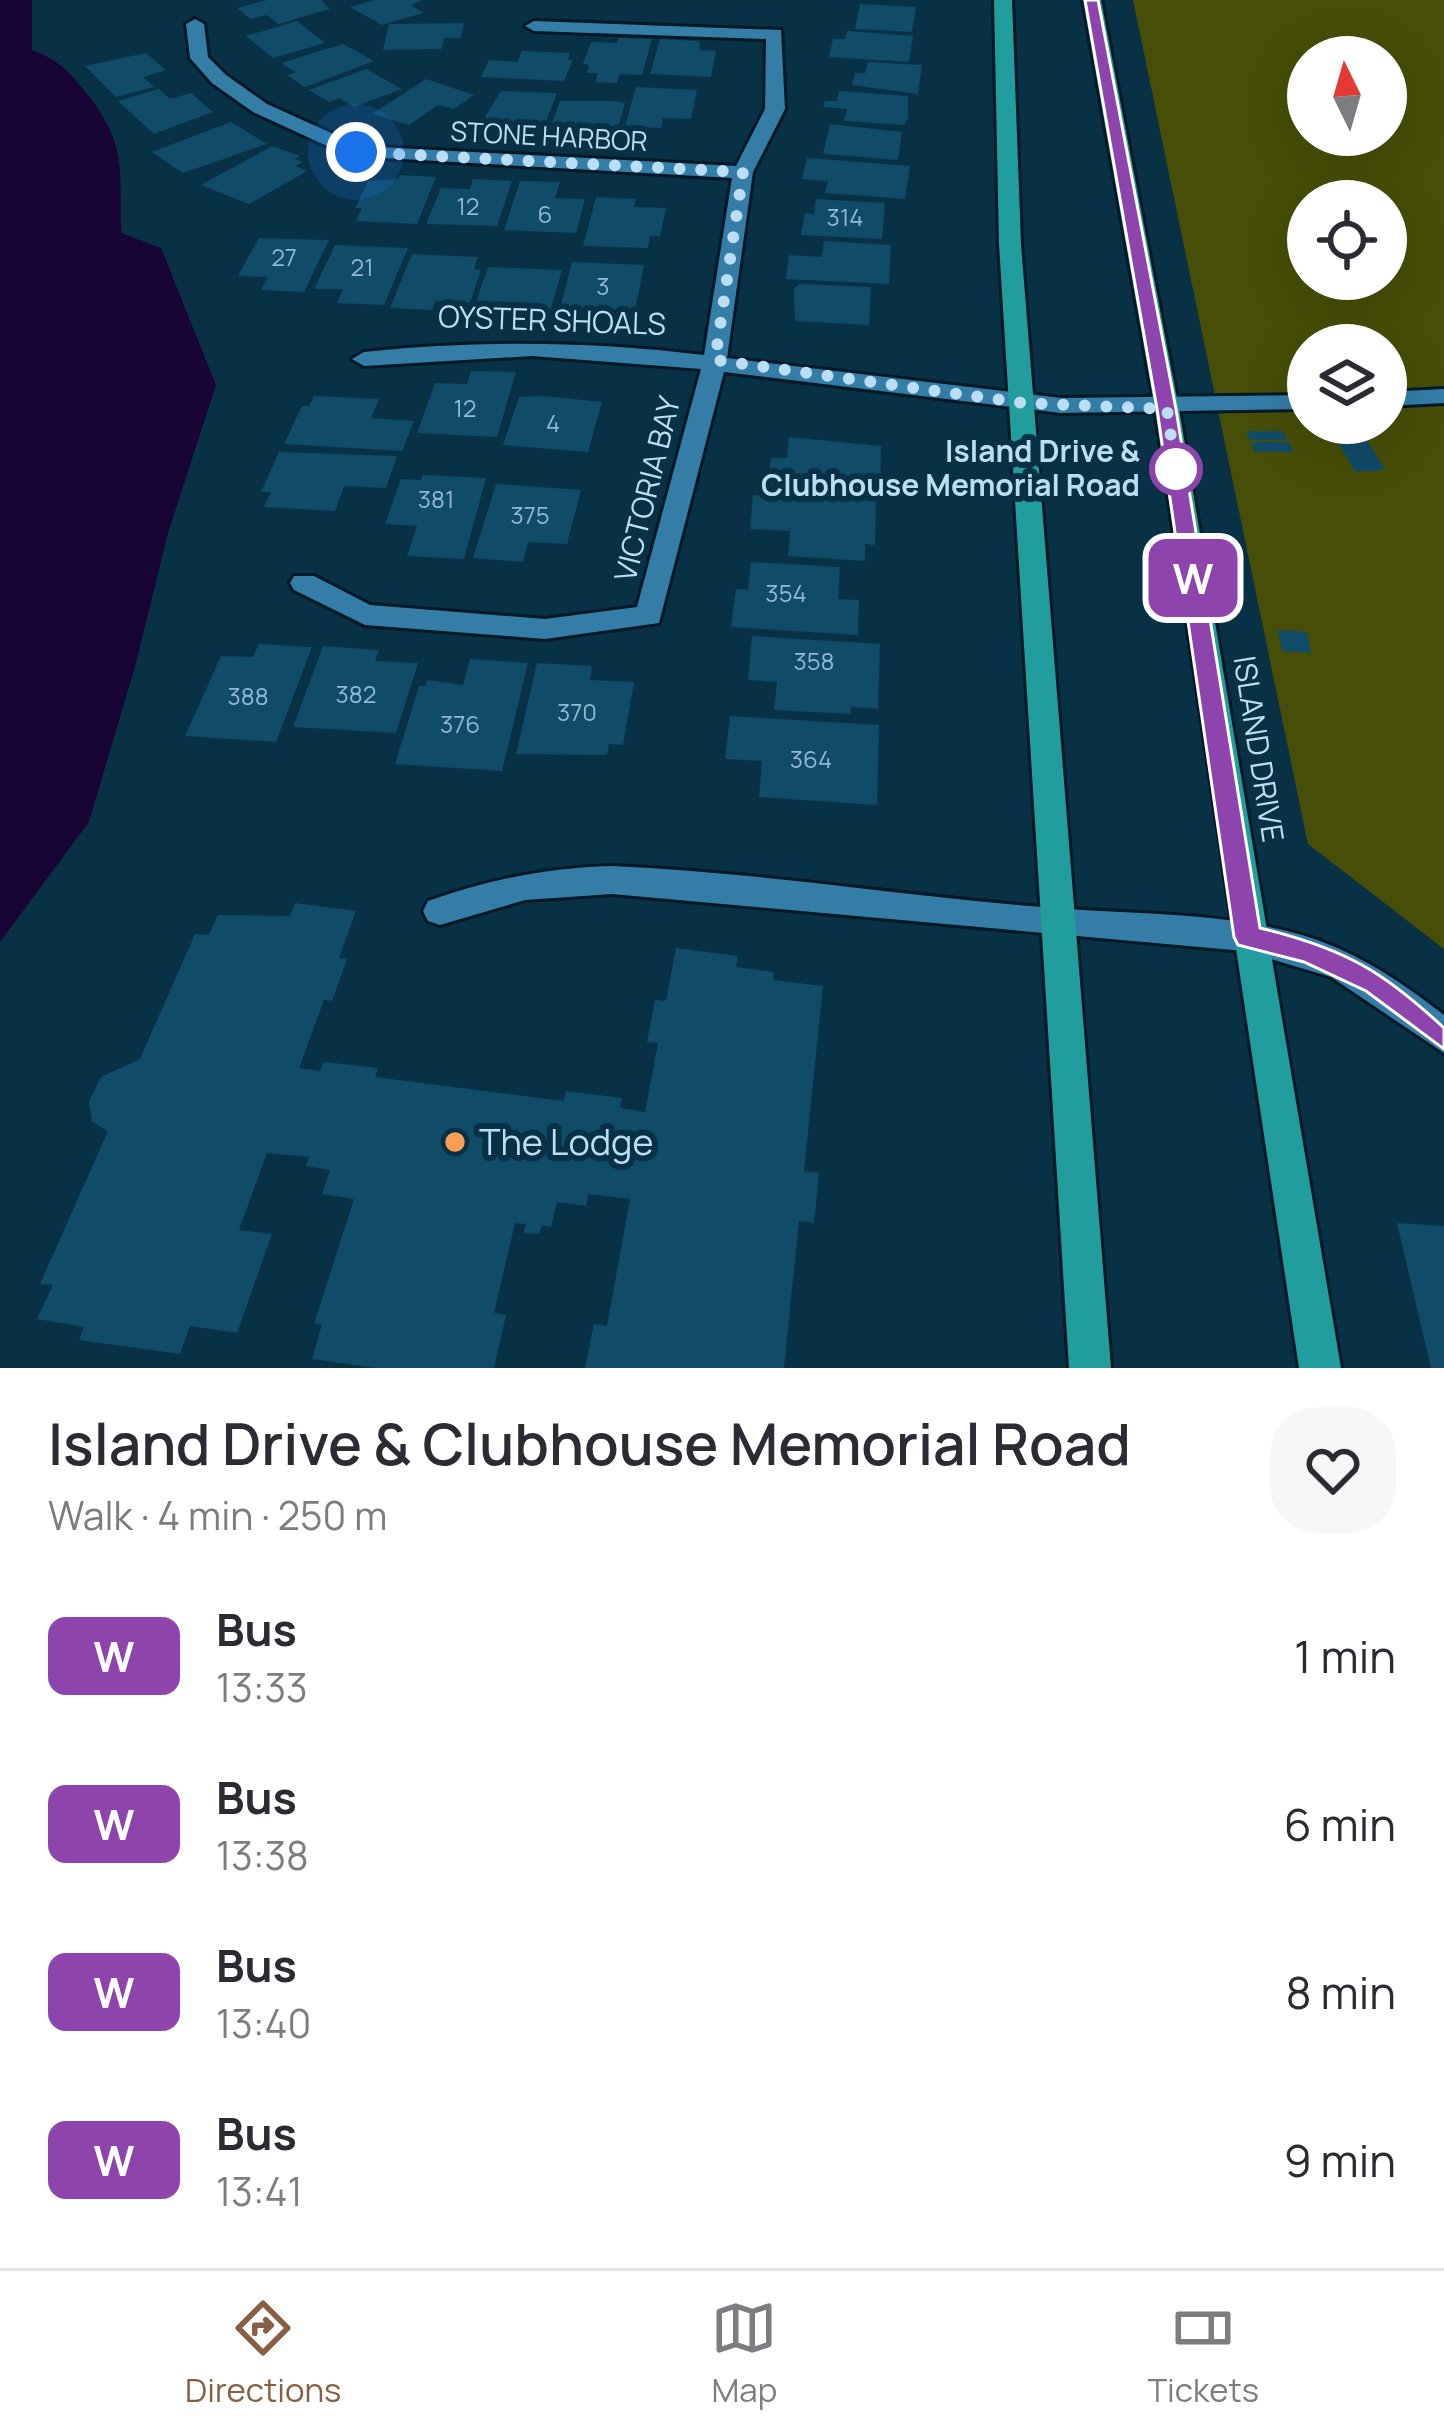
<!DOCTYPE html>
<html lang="en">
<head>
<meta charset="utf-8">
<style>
	body { margin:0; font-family:Manrope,sans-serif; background:#f7f7f7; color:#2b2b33; height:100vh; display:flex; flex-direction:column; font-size:45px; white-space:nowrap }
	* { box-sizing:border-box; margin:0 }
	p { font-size:39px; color:#7c7c81 }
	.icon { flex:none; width:66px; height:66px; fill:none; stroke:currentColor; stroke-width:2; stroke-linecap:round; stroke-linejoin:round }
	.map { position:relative; height:1368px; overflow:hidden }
	.sheet { display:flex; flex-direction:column; background:#fff; flex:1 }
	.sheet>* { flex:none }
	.badge { padding:0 24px; border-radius:18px; font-size:42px; line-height:78px }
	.needle { width:78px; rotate:355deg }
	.tools { position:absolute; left:1287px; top:36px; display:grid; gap:24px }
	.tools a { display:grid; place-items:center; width:120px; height:120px; border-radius:50%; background:#fff; box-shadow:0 12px 48px #0002; font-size:60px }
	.you { position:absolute; width:60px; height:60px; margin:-30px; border:9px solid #fff; border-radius:50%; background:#1a73e8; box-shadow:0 0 0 18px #1a73e833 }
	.map>.badge { position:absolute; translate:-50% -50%; box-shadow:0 0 0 6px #fff }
	.round { display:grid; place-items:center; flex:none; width:126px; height:126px; border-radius:48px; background:#f7f7f7 }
	.head { display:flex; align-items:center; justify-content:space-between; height:204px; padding:0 48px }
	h1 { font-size:57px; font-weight:600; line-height:90px }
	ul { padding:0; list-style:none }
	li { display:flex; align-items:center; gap:36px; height:168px; padding:0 48px }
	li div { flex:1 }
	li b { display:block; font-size:45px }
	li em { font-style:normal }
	li .badge { min-width:132px; font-weight:700; text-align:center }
	.menu { display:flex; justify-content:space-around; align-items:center; height:168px; border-top:3px solid #e1e1e2; background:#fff; font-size:33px; color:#7c7c81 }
	.menu a { display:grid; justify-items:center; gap:6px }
	.menu .active { color:#895e42 }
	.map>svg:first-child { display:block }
</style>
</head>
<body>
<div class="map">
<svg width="1444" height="1368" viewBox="0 0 1444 1368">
	<rect width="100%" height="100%" fill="#093146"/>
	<path fill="#474e07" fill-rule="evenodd" d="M1133 0H1444V949L1308 844ZM1308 57H1386V135H1308ZM1308 201H1386V279H1308ZM1308 345H1386V423H1308Z"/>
	<path fill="#180435" d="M0 0H32V50C58 60 67 69 84 90 127 142 120 169 121 233L161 248 216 385 168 533 136 663 89 822 0 942Z"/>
	<g fill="#104b68">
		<path d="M267 0H321L330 9 278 24 267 15 251 19 237 8Z"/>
		<path d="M375 0H422L411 5 423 13 382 25 350 7Z"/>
		<path d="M860 4 916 7 912 32 855 29Z"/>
		<path d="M297 21 325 43 273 58 246 36Z"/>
		<path d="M464 23 461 38H444L442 49 383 50 389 24Z"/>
		<path d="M847 31 913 36 909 62 829 57 833 39H845Z"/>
		<path d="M619 38 652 39 642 75 620 74 617 83 595 82 598 73H587L589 65 583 64 591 42 617 43Z"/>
		<path d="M660 39 699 41 700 50 716 51 711 77 650 74Z"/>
		<path d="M343 44 374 61 305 87 287 75 296 72 281 63Z"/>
		<path d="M522 51 570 53 568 60H573L564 81 481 77 489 60 517 62Z"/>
		<path d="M146 53 166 70 143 77 154 87 116 97 85 66Z"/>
		<path d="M868 62 922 65 918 94 852 85 855 73H865Z"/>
		<path d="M366 69 402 89 354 107 339 98 329 102 309 90Z"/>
		<path d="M426 79 474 95 454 109 438 105 409 125 372 114Z"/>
		<path d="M636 87 697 90 691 119 663 118 661 128 625 126Z"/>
		<path d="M159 89 170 99 191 93 213 112 154 134 118 101Z"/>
		<path d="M501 91 557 93 544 127 480 125Z"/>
		<path d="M839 91 908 96V118L904 125 844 121 847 109 823 107 825 101H837Z"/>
		<path d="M560 101H614L625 103 617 131 550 129Z"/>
		<path d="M231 122 267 144 183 173 152 152Z"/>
		<path d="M830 124 902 132 898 160 823 154Z"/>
		<path d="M272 146 300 156 295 159 303 162 295 166 307 171 249 204 201 185Z"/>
		<path d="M807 158 910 166 905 199 825 193 828 181 802 179Z"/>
		<path d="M400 175 436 177 417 224 356 221 362 208H355L368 181 398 179Z"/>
		<path d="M473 179 512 181 497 226 426 224 441 188 470 189Z"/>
		<path d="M520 181 560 182 555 198 585 199 576 233 504 230Z"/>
		<path d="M596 197 636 199 634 207 666 208 660 236H650L648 248 583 246Z"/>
		<path d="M816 199 885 203 882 239 801 235 805 213 814 214Z"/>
		<path d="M259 238 329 240 304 292 261 290 268 277 238 276Z"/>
		<path d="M824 241 891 245 889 284 786 279 789 255 822 257Z"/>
		<path d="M335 245 408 248 384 305 337 303 343 289H314Z"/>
		<path d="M412 254 478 257 474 269 481 270 470 303 435 301 432 310 390 308Z"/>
		<path d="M572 262 644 265 635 310 603 309 601 318 558 316Z"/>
		<path d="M488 267 562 270 549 315 505 314 507 307 475 305Z"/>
		<path d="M799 284 871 287 869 325 795 321 794 289Z"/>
		<path d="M471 371 516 372 497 437 417 433 435 383 467 384Z"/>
		<path d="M314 396 379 399 371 418 414 421 402 451 284 444 302 406H309Z"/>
		<path d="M543 396 602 402 588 452 503 445 519 397Z"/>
		<path d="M1246 431H1283L1287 440H1250Z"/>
		<path d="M789 437 881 446 880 495 767 489 771 458H787Z"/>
		<path d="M1365 437 1385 470 1355 472 1336 439Z"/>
		<path d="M1251 442H1289L1293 452H1255Z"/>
		<path d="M279 452 397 456 386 488 344 486 335 511 264 507 271 492H261Z"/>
		<path d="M423 475 486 478 464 559 407 556 417 526 385 524 401 479 421 480Z"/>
		<path d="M496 484 581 490 567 544 528 542 523 562 473 558Z"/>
		<path d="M753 495 876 501 875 545 865 544V561L788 556 790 531 750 529Z"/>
		<path d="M751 562 840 567 838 599 859 600 858 635 731 627 736 589 748 590Z"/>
		<path d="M1278 630 1307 632 1311 653 1282 651Z"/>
		<path d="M752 636 880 644 878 709 851 707V714L774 710 777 682 748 680Z"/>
		<path d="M259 644 312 647 276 742 185 736 221 656 253 657Z"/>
		<path d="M323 646 379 650 375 661 418 663 396 733 293 727Z"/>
		<path d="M470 659 528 663 502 771 395 764 419 686H426L427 680 463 685Z"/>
		<path d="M537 663 592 666 590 680 634 682 623 745 609 744 607 755 516 754Z"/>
		<path d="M730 716 879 725 877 805 759 797 762 761 725 759Z"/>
		<path d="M295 903 356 911 339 958 347 959 332 1001 324 1000 299 1068 320 1071 324 1062 378 1068 375 1077 564 1101 566 1091 622 1098 620 1108 645 1112 658 1043 647 1042 655 1000 666 1001 676 948 738 956 736 967 774 972 773 980 823 986 804 1171 819 1173 814 1223 799 1221 784 1368H585L594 1324 607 1326 630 1199 588 1194 586 1206 557 1202 551 1227 542 1225 539 1234 523 1233 526 1224 515 1223 494 1313 506 1315 494 1368H375L312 1359 322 1324H314L354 1199 322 1194 330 1170 306 1166 309 1157 267 1153 239 1230 272 1234 237 1333 190 1326 180 1354 79 1340 84 1327 37 1319 53 1285 40 1284 108 1131 92 1122 89 1102 101 1077 140 1059 195 934 209 935 218 915 290 916Z"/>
		<path d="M1397 1223 1444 1226V1368H1431Z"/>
	</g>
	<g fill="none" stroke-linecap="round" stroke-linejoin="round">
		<g stroke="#021824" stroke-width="6">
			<g id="minor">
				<path d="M195 19 204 24 208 57 226 75 267 104 360 146 736 166 765 109 766 39 534 31 525 26 534 21 781 30 785 109 753 172 727 358 1061 398 1308 395V409L1061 413 724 372 659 623 545 639 365 625 294 590 290 583 294 576H314L370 605 545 619 637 607 701 369 532 356 364 366 352 359 364 352C478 340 590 341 704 355L732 178 349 156 253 112 212 83 190 58 186 24Z"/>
				<path d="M1444 389V403L1386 406V392Z"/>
				<path d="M612 866C752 872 891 894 1030 906 1121 915 1214 910 1302 935 1356 951 1400 981 1444 1015V1053L1331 977 1244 951 612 894 525 900 440 925 428 921 423 911 428 901C490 879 547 868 612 866Z"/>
			</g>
		</g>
		<g stroke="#021824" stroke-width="6">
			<g id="major">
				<path d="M994 0H1012L1021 244 1111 1368H1069L999 244Z"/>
				<path d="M1083 0H1101L1179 409 1341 1368H1299L1155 409Z"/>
			</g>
		</g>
		<use href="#minor" fill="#347da6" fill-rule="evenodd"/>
		<use href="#major" fill="#219d9d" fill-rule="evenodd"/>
	</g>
	<path fill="#8e44ad" stroke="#fff" stroke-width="3" d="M1085 0H1098L1176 409 1260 928C1347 949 1385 973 1444 1028V1049L1366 991 1304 962 1238 945 1234 937 1157 409Z"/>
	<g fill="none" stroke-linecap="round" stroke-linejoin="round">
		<path stroke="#bcdef4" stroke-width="12" stroke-dasharray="0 21.6" d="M356 152 743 172 715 360 1023 403 1167 409 1178 486 1176 469"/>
	</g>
	<circle fill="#fff" stroke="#8e44ad" stroke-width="6" cx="1176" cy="469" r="24"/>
	<circle fill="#fc9d54" stroke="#093146" stroke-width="4.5" cx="455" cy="1142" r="12"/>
	<g text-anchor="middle" stroke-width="12" stroke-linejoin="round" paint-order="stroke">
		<g font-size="24" fill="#91b9d1">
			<text x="468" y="215">12</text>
			<text x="545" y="223">6</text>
			<text x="845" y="226">314</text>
			<text x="284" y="266">27</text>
			<text x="362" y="276">21</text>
			<text x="603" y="295">3</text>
			<text x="465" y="417">12</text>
			<text x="553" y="432">4</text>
			<text x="436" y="508">381</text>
			<text x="530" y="524">375</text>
			<text x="786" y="602">354</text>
			<text x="814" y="670">358</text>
			<text x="356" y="703">382</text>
			<text x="248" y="705">388</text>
			<text x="577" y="721">370</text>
			<text x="460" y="733">376</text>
			<text x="811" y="768">364</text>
		</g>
		<g font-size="27" fill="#bcdef4" stroke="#093146">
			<text transform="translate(549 137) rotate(3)" y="9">STONE HARBOR</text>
		</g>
		<g font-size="30" fill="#bcdef4" stroke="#093146">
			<text transform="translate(552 321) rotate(2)" y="10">OYSTER SHOALS</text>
			<text transform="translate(648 489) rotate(-76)" y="10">VICTORIA BAY</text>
			<text transform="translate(1258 749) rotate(81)" y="10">ISLAND DRIVE</text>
		</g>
		<g font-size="30" font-weight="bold" fill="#bcdef4" stroke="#093146" text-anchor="end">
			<text x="1140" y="462">Island Drive &amp;<tspan x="1140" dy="34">Clubhouse Memorial Road</tspan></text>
		</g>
		<g font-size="36" fill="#bcdef4" stroke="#093146" text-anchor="start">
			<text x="479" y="1155">The Lodge</text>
		</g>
	</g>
</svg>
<div class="tools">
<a><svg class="needle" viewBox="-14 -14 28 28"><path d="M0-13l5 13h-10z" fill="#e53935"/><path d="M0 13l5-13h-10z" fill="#7c7c81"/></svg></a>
<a><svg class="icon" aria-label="locate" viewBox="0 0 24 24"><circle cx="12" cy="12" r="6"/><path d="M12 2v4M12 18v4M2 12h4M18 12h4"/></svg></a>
<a><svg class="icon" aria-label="layers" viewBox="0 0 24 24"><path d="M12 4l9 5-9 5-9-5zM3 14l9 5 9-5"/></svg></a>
</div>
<div class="you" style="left:356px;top:152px"></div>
<b class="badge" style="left:1193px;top:578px;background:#8e44ad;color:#fff">W</b>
</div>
<section class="sheet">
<div class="head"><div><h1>Island Drive &amp; Clubhouse Memorial Road</h1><p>Walk · 4 min · 250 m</p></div><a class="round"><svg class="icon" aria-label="heart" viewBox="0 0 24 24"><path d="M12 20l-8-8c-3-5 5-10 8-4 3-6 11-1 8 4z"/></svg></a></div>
<ul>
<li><span class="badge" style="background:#8e44ad;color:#fff">W</span><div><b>Bus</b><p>13:33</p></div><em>1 min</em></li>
<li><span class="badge" style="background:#8e44ad;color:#fff">W</span><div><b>Bus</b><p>13:38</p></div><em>6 min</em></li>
<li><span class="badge" style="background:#8e44ad;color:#fff">W</span><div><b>Bus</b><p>13:40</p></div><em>8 min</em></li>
<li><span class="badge" style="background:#8e44ad;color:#fff">W</span><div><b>Bus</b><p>13:41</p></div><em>9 min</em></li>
</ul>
</section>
<nav class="menu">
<a class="active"><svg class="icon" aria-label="directions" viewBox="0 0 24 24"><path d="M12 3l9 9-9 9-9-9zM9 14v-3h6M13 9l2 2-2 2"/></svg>Directions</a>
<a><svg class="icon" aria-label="map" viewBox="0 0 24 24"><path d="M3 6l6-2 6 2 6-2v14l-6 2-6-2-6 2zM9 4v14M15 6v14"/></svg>Map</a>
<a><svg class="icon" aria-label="tickets" viewBox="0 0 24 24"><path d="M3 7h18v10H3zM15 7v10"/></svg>Tickets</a>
</nav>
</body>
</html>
